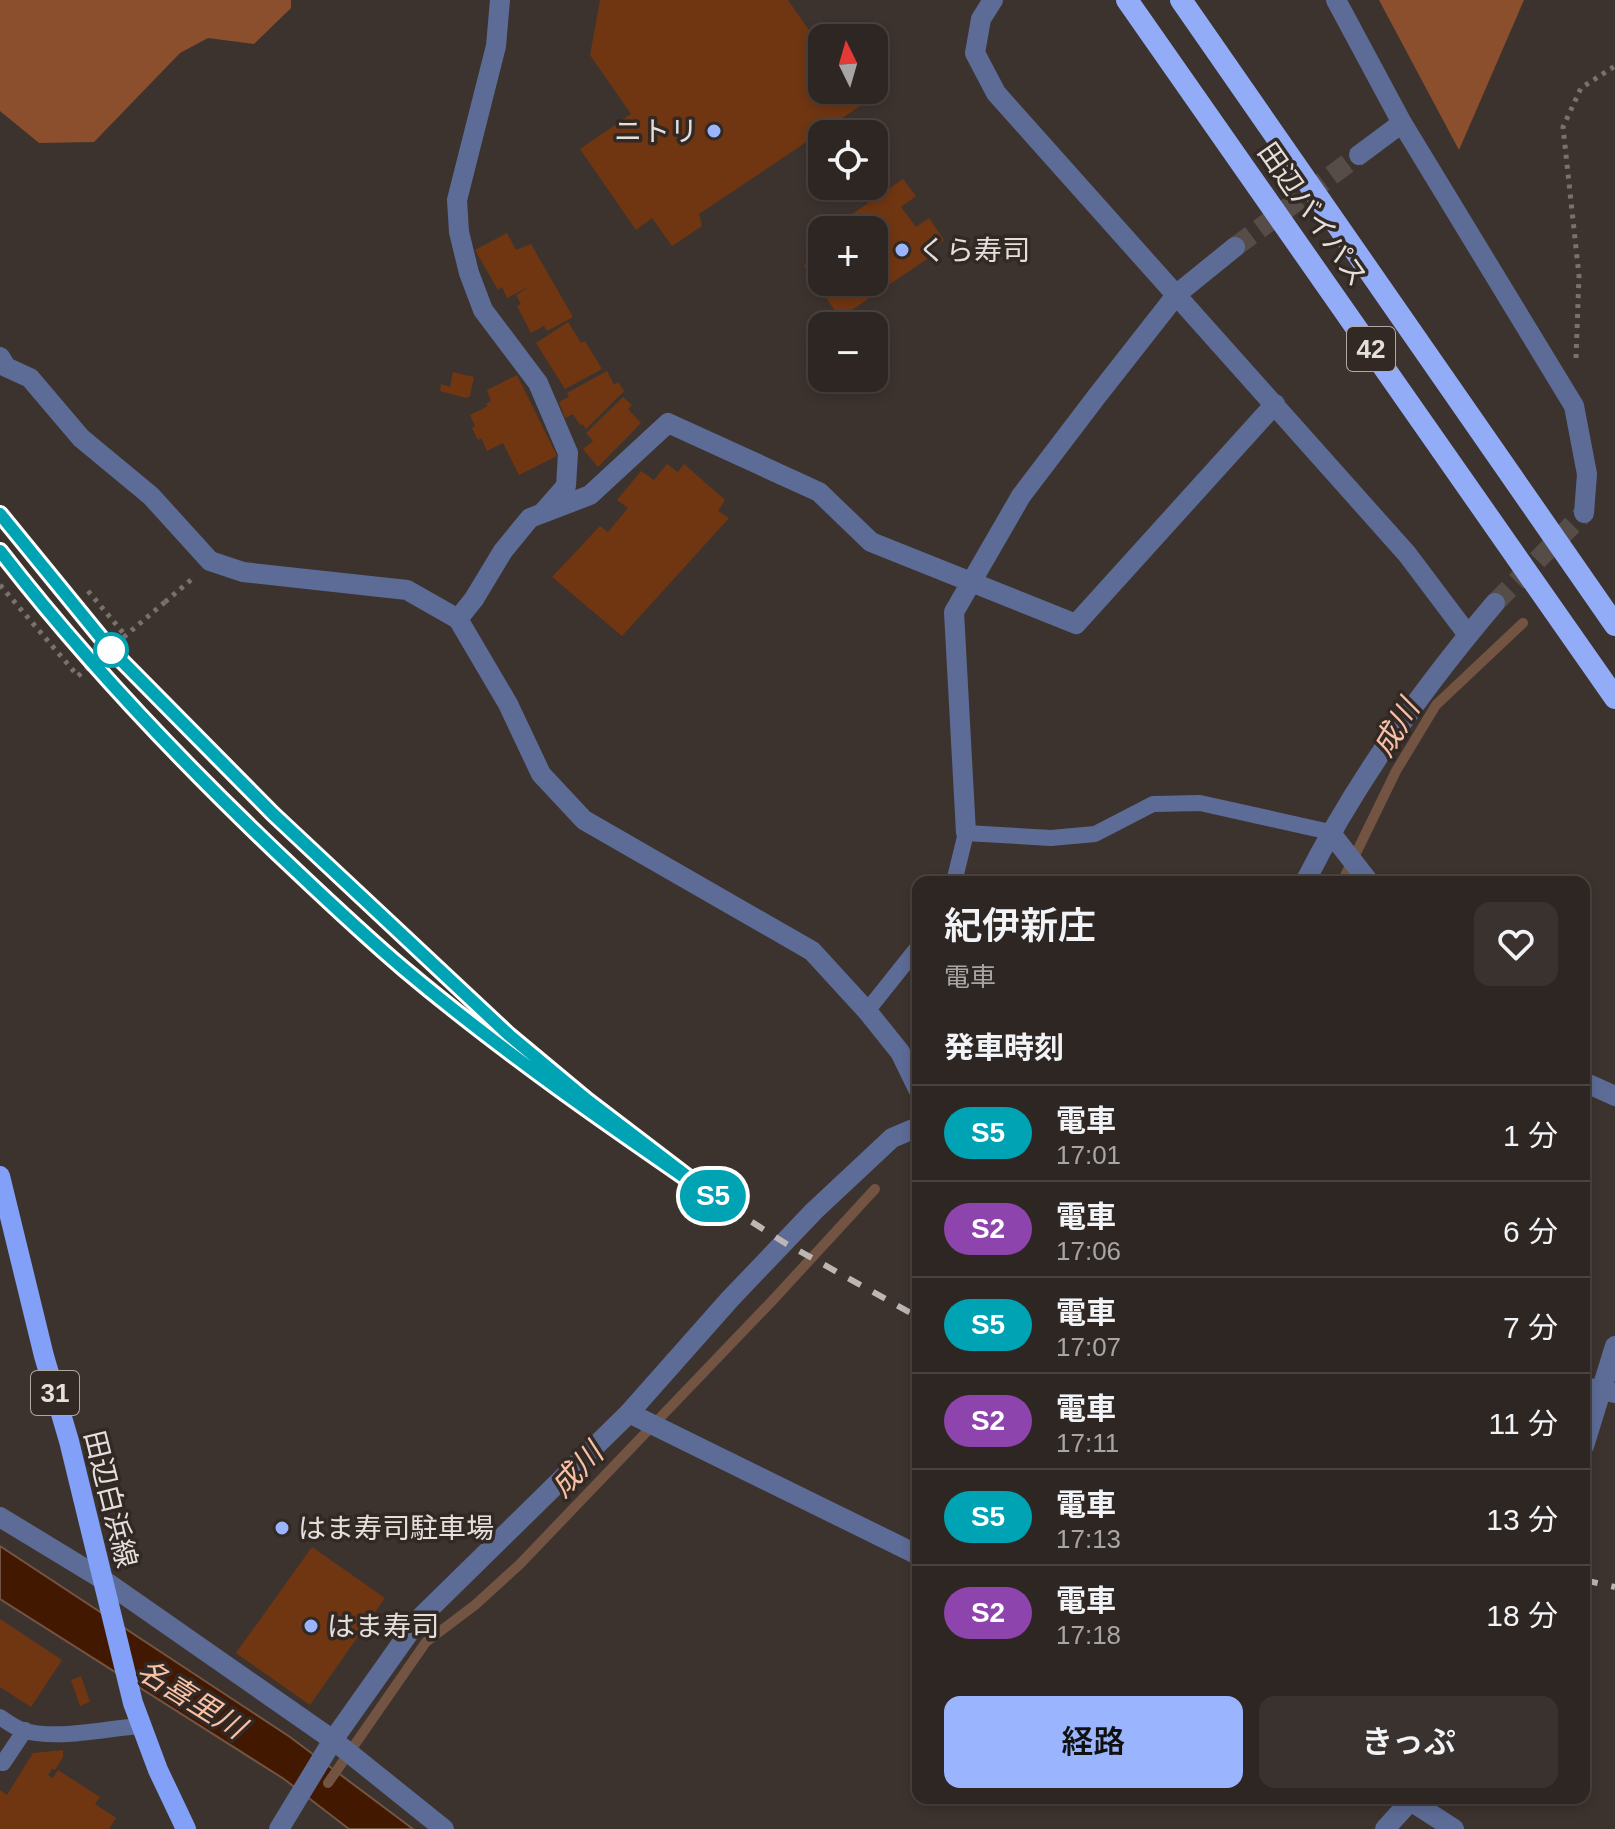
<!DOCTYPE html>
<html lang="ja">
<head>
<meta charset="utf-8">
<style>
	body { margin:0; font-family:Arial,"Noto Sans JP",sans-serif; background:#3a322f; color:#f1f3f6; height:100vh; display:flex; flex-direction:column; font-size:30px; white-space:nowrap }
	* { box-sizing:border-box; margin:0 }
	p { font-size:26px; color:#a7a5a5 }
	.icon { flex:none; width:44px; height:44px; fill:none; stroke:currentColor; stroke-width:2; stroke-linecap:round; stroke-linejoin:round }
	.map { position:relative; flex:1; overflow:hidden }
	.side { position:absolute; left:912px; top:876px; width:678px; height:928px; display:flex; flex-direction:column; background:#2e2622; border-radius:16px; box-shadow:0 4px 12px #0003,0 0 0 2px #494340 }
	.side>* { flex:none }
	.badge { padding:0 16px; border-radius:26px; font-size:28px; line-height:52px }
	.needle { width:52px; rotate:355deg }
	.controls { position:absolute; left:808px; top:24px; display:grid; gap:16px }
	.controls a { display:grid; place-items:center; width:80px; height:80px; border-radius:16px; background:#2e2622; box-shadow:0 4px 12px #0003,0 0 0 2px #494340; font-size:40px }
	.map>.badge { position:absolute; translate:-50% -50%; box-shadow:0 0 0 4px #fff }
	h2 { padding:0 32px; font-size:30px; line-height:72px }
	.round { display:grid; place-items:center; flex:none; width:84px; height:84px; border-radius:16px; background:#3a322f }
	.overview { display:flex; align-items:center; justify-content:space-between; height:136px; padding:0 32px }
	h1 { font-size:38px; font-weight:600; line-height:60px }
	.primary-button { display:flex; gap:16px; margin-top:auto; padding:16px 32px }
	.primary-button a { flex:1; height:92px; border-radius:16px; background:#9ab5fd; color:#111; font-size:32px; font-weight:600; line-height:92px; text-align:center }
	.primary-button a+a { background:#3a322f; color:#f1f3f6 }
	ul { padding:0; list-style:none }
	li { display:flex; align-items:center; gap:24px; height:96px; padding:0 32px; border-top:2px solid #494340 }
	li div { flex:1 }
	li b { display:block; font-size:30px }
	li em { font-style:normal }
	li .badge { min-width:88px; font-weight:700; text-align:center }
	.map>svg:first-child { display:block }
</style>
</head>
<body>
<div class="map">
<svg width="1615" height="1829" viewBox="0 0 1615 1829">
	<rect width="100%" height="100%" fill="#3d332e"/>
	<g fill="#8b4f2d">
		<path d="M0 0H291V8L254 44 208 38 180 53 94 142 39 143 0 111Z"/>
		<path d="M1379 0H1524L1459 150Z"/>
	</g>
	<path fill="#421800" stroke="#735442" stroke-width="2" d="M0 1546 290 1737 413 1829H349L284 1779 0 1599Z"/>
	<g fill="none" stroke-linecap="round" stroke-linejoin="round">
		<g stroke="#735442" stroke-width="10">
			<path d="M1342 882 1396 771 1436 705 1523 623"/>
			<path d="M328 1783 426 1642 475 1605 520 1564 772 1301 875 1189"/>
		</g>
	</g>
	<g fill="#703612">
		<path d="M600 0H788L822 49V90H871L875 96 699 214 702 226 672 246 652 218 636 230 580 149 631 114 590 55Z"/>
		<path d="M903 179 916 196 901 207 916 227 929 218 944 240 923 254 927 259 840 318 804 266 816 257 807 245 822 234V282H874V230H829Z"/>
		<path d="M507 233 516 250 531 244 573 317 547 331 544 326 531 333 517 306 521 304 516 295 532 285 507 298 502 287 498 290 475 250Z"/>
		<path d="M568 322 581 343 585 341 602 369 565 389 536 343Z"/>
		<path d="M607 371 614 385 618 382 624 391 586 429 582 424 580 425 573 414 565 418 559 402 569 397 567 393Z"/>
		<path d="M453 372 474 377 470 396 466 398 440 391 441 384 450 387Z"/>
		<path d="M517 375 557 456 519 475 503 443 487 451 481 438 478 440 472 428 475 426 470 415 488 406 486 404 491 401 487 390Z"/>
		<path d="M623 397 632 405 628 409 641 423 598 467 583 449 593 441 586 433Z"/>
		<path d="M667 464 678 472 684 464 725 500 718 511 729 518 622 636 552 577 600 526 608 532 628 508 617 500 641 471 654 480Z"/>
		<path d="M312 1547 385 1598 310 1705 236 1653Z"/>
		<path d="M0 1619 62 1660 31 1707 0 1687Z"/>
		<path d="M81 1676 90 1702 80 1706 71 1680Z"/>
		<path d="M63 1750V1757L55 1770 52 1769 48 1775 53 1778 58 1770 100 1797 95 1804 116 1818 109 1829H0V1790L7 1795 33 1753Z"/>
	</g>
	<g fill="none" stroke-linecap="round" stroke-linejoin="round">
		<g stroke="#564d48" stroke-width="20" stroke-dasharray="20 10" stroke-linecap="butt">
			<path d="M1235 247 1359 155"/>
			<path d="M1495 603 1584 513"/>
		</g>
		<g stroke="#7a716d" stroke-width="5" stroke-dasharray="4 6" stroke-linecap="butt">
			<path d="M1576 358 1579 276 1563 127 1581 88 1615 66"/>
			<path d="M0 585 78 676"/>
			<path d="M88 591 125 635"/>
			<path d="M165 602 192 579"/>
		</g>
		<g stroke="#5d6c97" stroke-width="16">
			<path d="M954 882 966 833 1051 838 1095 834 1153 804 1200 803 1330 832"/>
			<path d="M867 1011 918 947"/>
			<path d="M0 1717C7 1722 14 1727 22 1730 56 1741 106 1728 142 1726"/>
			<path d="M0 1761 3 1763 25 1730"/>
		</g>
		<g stroke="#5d6c97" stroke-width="20">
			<path d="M500 0 496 46 457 200 459 232 469 273 483 310 538 383 568 453 566 486 544 511"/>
			<path d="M993 0 981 19 975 53 996 93 1407 554 1468 635"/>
			<path d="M1336 0 1402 123 1574 406 1587 474 1584 513"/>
			<path d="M1359 155 1402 123"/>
			<path d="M0 357 6 367 30 378 81 438 151 496 210 561 243 572 407 590 458 619 508 704 541 774 584 820 812 951 867 1011 900 1052 918 1089"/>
			<path d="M458 619 474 599 503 551 530 518 590 495 668 423 819 492 871 542 1076 624 1275 404"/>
			<path d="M1330 832 1369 882"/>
			<path d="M966 833 954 612 1021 496 1097 396 1177 294 1235 247"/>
			<path d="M1305 882C1356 781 1422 689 1495 603"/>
			<path d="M1584 1082 1615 1096"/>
			<path d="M1584 1446 1615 1346"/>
			<path d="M0 1517 102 1579 333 1740 444 1829"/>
			<path d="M1385 1829 1413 1798"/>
		</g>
		<g stroke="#5d6c97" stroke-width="20">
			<path d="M1584 1387 1615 1393"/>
			<path d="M629 1413 918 1555"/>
			<path d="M1406 1798 1454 1829"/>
			<path d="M279 1829 333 1740 418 1620 629 1413 730 1299 814 1211 892 1138 918 1127"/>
		</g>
		<path stroke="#82a0f7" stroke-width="20" d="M0 1176 44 1356 69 1441 133 1703 158 1770 186 1829"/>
		<g stroke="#92acf7" stroke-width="22">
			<path d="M1127 0 1615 698"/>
			<path d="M1181 0 1615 625"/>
		</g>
		<g stroke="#bdb6b3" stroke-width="6" stroke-dasharray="14 14" stroke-linecap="butt">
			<path d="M0 514 111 650 273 814 509 1035 587 1100 722 1203 785 1243 918 1317"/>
			<path d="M0 551C118 703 256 844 404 969 451 1009 502 1047 552 1084"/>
			<path d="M1584 1580 1615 1587"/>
		</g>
		<path stroke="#7a716d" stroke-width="5" stroke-dasharray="4 6" stroke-linecap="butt" d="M78 676 165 602"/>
	</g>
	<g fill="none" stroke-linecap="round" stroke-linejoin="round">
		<g stroke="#fff" stroke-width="18">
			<path id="line" d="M0 514 111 650 273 814 509 1035 587 1100 722 1203C614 1129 505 1054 404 969 366 937 329 902 292 867 188 769 88 665 0 551"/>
		</g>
		<use href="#line" stroke="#00a3b4" stroke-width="12"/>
	</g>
	<g fill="#9ab5fd" stroke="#322925" stroke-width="3">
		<circle cx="714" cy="131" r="8"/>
		<circle cx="902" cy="250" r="8"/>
		<circle cx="282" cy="1528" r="8"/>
		<circle cx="311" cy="1626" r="8"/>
	</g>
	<circle fill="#fff" stroke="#00a3b4" stroke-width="4" cx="111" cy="650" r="16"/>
	<g text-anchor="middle" stroke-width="7" stroke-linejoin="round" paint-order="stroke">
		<g fill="#322925" stroke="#afa8a5" stroke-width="2">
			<rect x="1347" y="327" width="48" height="44" rx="6"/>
			<rect x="31" y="1371" width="48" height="44" rx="6"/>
		</g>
		<g font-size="26" font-weight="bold" fill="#e5dfdc">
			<text x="1371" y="358">42</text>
			<text x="55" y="1402">31</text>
		</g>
		<g font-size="28" fill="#e5dfdc" stroke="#322925" text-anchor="start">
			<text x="698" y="141" text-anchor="end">ニトリ</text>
			<text x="918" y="260">くら寿司</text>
			<text x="298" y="1538">はま寿司駐車場</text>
			<text x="327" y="1636">はま寿司</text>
		</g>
		<g font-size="28" fill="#e5dfdc" stroke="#322925">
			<text transform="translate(1313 214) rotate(55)" y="10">田辺バイパス</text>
			<text transform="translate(111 1499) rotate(76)" y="10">田辺白浜線</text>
		</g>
		<g font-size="30" font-style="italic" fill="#f8c0a4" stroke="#322925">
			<text transform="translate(1396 728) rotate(-59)" y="10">成川</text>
			<text transform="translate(577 1470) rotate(-47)" y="10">成川</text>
			<text transform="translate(191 1699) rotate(32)" y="10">名喜里川</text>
		</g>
	</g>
</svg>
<div class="controls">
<a><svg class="needle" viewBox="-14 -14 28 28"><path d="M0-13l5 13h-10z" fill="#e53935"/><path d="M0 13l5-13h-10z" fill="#a7a5a5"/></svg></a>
<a><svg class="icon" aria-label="locate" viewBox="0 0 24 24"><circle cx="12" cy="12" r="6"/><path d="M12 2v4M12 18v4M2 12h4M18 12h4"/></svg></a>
<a>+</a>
<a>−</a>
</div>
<b class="badge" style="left:713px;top:1196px;background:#00a3b4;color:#fff">S5</b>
<section class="side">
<div class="overview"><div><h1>紀伊新庄</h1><p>電車</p></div><a class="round"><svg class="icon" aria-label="heart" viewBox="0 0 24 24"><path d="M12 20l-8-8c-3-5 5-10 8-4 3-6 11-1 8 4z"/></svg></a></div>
<h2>発車時刻</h2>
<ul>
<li><span class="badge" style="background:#00a3b4;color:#fff">S5</span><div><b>電車</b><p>17:01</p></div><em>1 分</em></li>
<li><span class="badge" style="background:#8e44ad;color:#fff">S2</span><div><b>電車</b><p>17:06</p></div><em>6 分</em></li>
<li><span class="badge" style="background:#00a3b4;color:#fff">S5</span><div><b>電車</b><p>17:07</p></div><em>7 分</em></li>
<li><span class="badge" style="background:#8e44ad;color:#fff">S2</span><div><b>電車</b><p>17:11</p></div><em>11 分</em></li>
<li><span class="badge" style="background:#00a3b4;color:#fff">S5</span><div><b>電車</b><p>17:13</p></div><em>13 分</em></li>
<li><span class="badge" style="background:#8e44ad;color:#fff">S2</span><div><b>電車</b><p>17:18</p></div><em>18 分</em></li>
</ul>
<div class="primary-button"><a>経路</a><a>きっぷ</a></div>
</section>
</div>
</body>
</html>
